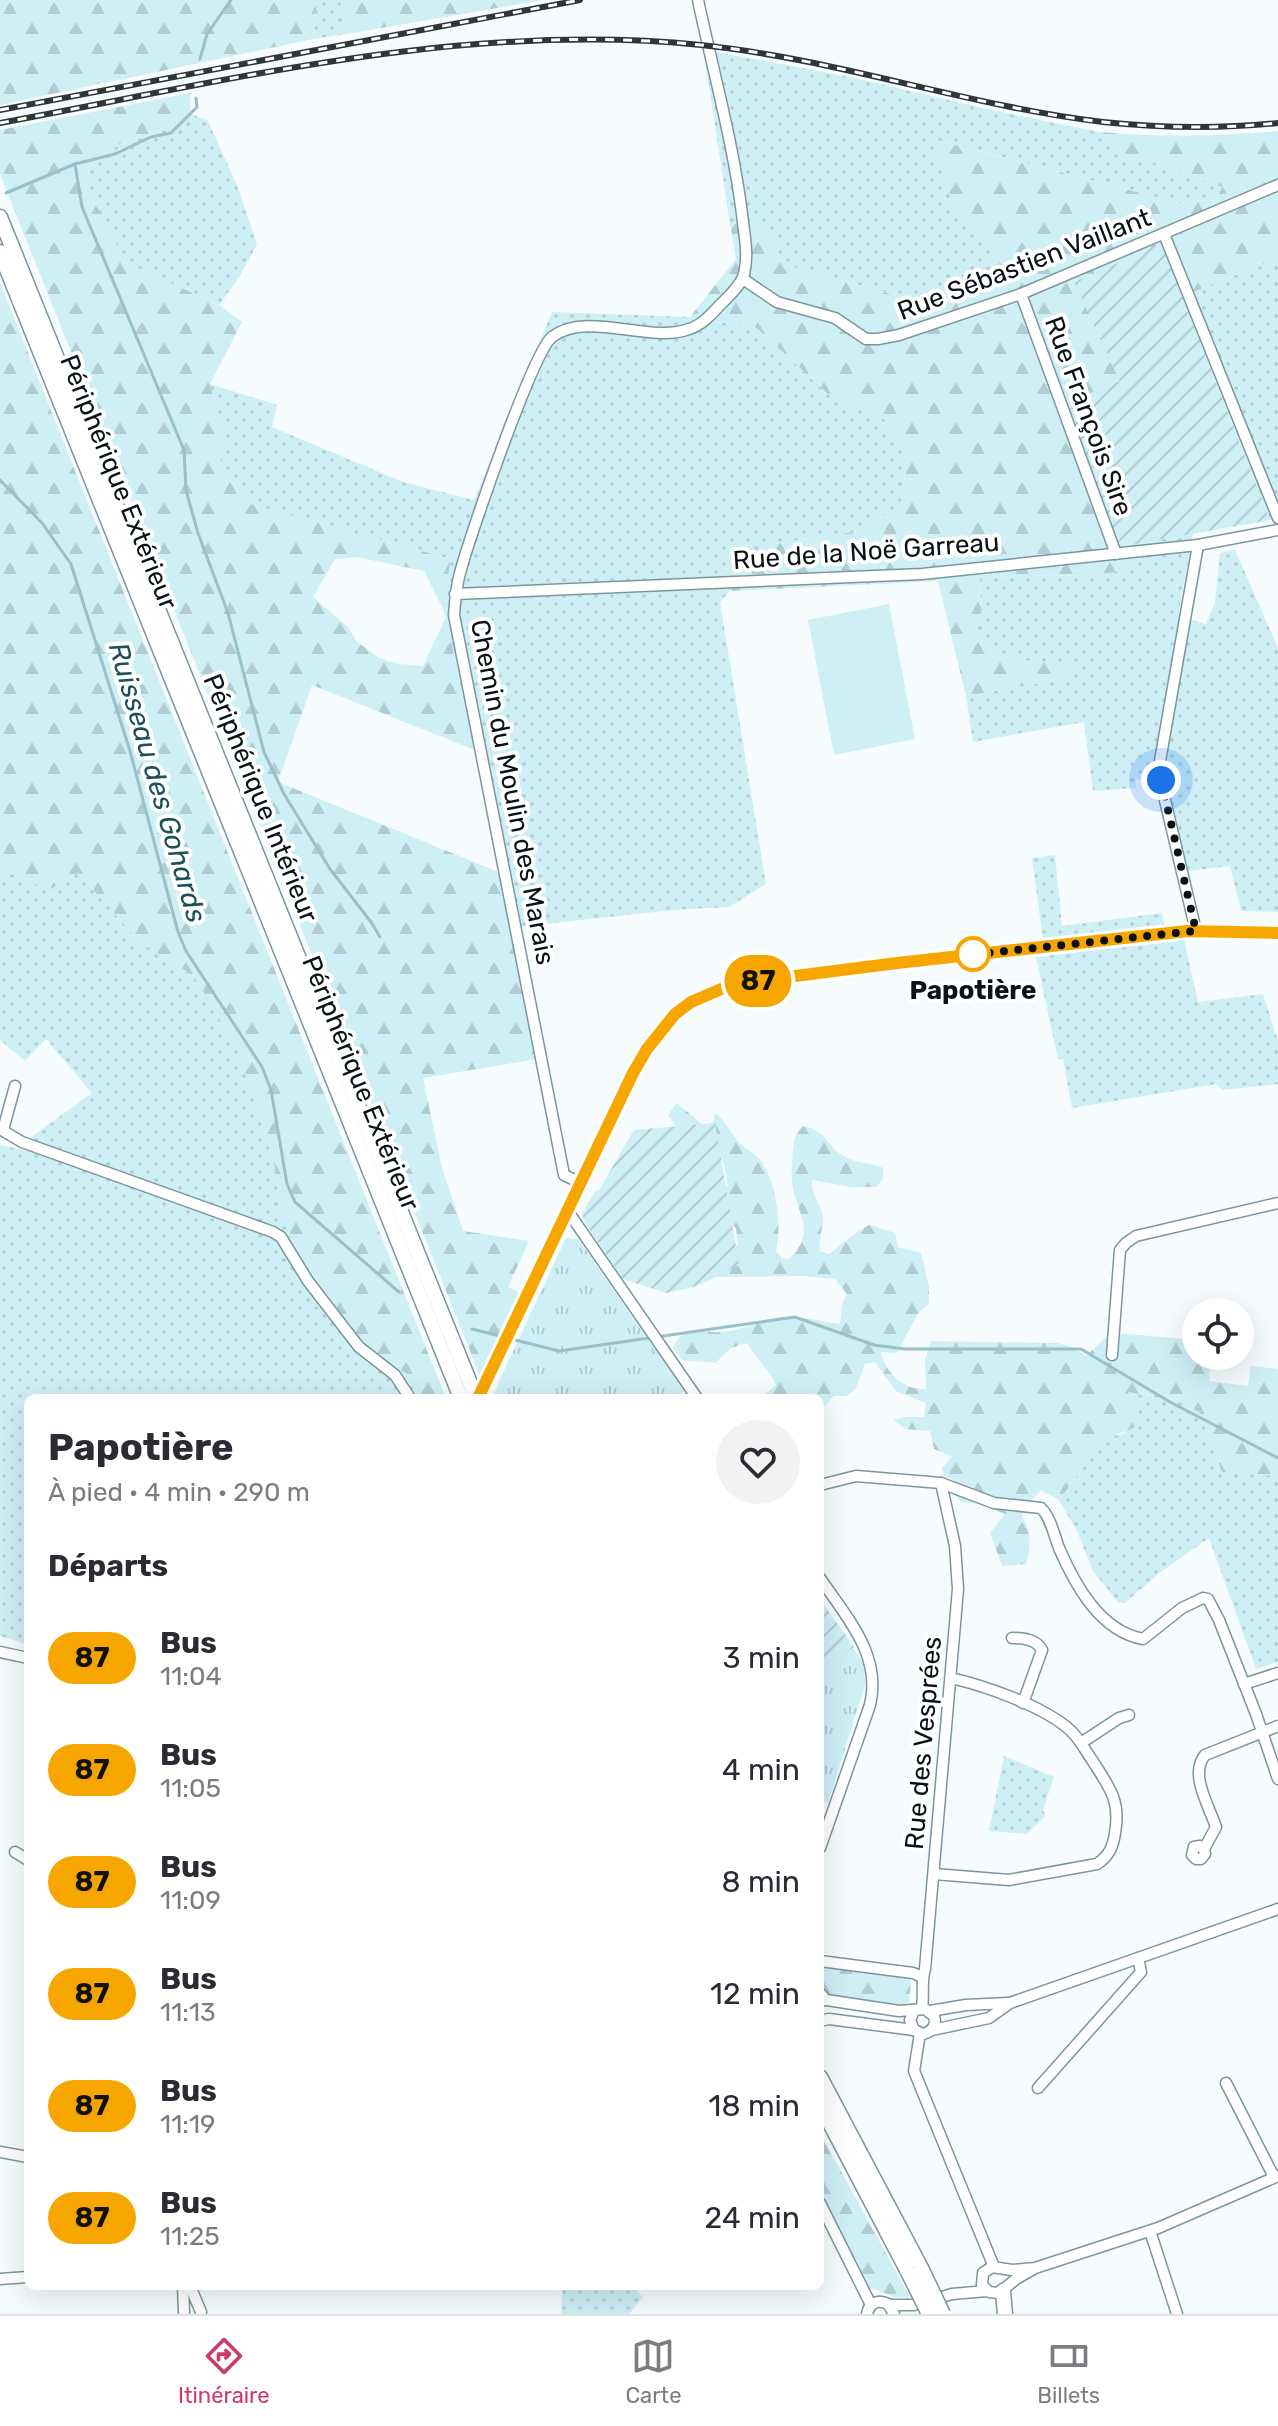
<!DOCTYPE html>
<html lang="fr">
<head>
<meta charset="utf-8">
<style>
	body { margin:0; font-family:Rubik,sans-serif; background:#f2f2f3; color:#2b2b33; height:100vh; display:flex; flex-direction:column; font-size:30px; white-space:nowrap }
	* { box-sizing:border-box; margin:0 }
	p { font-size:26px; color:#7c7c81 }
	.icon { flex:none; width:44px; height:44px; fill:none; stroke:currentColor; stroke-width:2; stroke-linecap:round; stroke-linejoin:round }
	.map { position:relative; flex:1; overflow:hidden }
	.details { position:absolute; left:24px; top:1394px; width:800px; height:896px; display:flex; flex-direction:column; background:#fff; border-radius:12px; box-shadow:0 8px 32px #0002 }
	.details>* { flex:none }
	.badge { padding:0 16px; border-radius:26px; font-size:28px; line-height:52px }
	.tools { position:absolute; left:1182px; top:1298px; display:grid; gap:16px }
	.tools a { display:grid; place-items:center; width:72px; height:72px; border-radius:50%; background:#fff; box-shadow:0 8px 32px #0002; font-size:40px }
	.you { position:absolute; width:40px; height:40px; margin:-20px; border:6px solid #fff; border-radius:50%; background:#1a73e8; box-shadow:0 0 0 12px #1a73e833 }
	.map>.badge { position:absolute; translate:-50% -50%; box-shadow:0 0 0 4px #fff }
	h2 { padding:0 24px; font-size:30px; line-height:72px }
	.round { display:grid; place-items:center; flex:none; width:84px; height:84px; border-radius:42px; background:#f2f2f3 }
	.overview { display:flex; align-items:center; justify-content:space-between; height:136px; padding:0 24px }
	h1 { font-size:38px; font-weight:700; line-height:60px }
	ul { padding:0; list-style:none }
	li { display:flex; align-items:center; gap:24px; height:112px; padding:0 24px }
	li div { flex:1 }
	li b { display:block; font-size:30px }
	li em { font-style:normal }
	li .badge { min-width:88px; font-weight:700; text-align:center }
	.tabs { display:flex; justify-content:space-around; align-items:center; height:112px; border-top:2px solid #e1e1e2; background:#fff; font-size:22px; color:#7c7c81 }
	.tabs a { display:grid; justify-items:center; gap:4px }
	.tabs .active { color:#c93b68 }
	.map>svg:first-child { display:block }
</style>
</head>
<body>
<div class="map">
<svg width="1278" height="2314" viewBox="0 0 1278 2314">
	<defs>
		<pattern id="grass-dots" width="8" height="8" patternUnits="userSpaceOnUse" patternTransform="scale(2)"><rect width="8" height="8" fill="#ceeff6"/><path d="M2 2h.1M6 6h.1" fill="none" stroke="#b0ccd2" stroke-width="1.8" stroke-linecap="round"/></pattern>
		<pattern id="forest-firs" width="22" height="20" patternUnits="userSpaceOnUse" patternTransform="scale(2)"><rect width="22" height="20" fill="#ceeff6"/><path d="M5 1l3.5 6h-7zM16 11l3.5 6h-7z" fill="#b0ccd2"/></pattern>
		<pattern id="park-tufts" width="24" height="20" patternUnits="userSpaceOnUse" patternTransform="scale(2)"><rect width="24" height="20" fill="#ceeff6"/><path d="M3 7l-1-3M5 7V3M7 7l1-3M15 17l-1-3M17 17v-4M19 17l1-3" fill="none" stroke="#b0ccd2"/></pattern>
		<pattern id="garden-furrows" width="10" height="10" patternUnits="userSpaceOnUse" patternTransform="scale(2)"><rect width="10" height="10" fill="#ceeff6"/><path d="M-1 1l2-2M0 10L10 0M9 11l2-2" fill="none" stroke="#b0ccd2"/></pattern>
	</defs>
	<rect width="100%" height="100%" fill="#f6fbfd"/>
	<g fill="url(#grass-dots)">
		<path d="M317 0H340L347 34 313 39Z"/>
		<path d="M717 52 855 78 987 109 1100 132 1115 152 1222 186 1217 198 1183 204 933 139 952 204 989 249 994 272 913 300 786 265 761 223 730 224 704 53Z"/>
		<path d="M191 114 208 121 237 185 257 244 240 276 219 305 122 261 110 226 85 190 90 165 120 144 181 125Z"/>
		<path d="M1278 258V519L1270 520 1183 296Z"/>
		<path d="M552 312 690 317 757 328 830 396 884 419 907 462 900 506 854 532 767 545 726 565 730 591 720 602 766 884 729 907 673 910 517 927 482 753 470 748V732L445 613 446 586 450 559 249 504 220 466 223 430 210 384 277 405 272 427 403 482 474 500Z"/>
		<path d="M1193 533 1178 616 1206 624 1215 602 1220 553 1235 550 1278 648V912L1241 911 1230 866 1188 871 1165 783 1135 779 1136 788 1093 791 1084 722 973 742 966 696 1063 679 1073 663 1034 662 994 652 975 634 981 610 980 577 1088 575 1127 570 1119 547Z"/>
		<path d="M1055 855 1062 926 1162 913 1164 925 1043 940 1032 858Z"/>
		<path d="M0 869 49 890 78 873 140 942 194 976 237 1048 274 1163 281 1215 303 1260 352 1330 374 1354 407 1374 417 1398H28V1645L0 1636V1145L28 1151 34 1135 92 1093 46 1039 25 1061 0 1040Z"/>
		<path d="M1184 939 1198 1002 1263 994 1278 1041V1084L1222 1090 1217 1084 1072 1108 1063 1059H1058L1036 957Z"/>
		<path d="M1155 1389 1199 1412 1222 1472 1278 1476V1662L1256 1669 1209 1538 1158 1574 1125 1603 1118 1602 1093 1571 1076 1529 1059 1500 1099 1447 1113 1436 1123 1434 1141 1417 1128 1392 1150 1396Z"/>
		<path d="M1004 1756 1054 1777 1043 1810 1046 1816 1027 1834 989 1831Z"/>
		<path d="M563 2286H631L643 2297 629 2314H561Z"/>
	</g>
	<g fill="url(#forest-firs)">
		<path d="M0 0H317L313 39 0 105Z"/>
		<path d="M340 0H543L347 34Z"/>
		<path d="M190 93 191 114 181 125 120 144 90 165 85 190 110 226 122 261 219 305 242 322 210 384 223 430 220 466 250 504 451 559 446 586 445 613 424 571 357 557 335 559 313 597 349 628 356 641 379 658 399 664 423 666 446 617 470 732V748L312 685 278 782 506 875 543 1058 423 1078 442 1168 463 1231 529 1241 508 1287 523 1294 480 1376 0 174V130Z"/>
		<path d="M1278 131V258L1183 296 1163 245 1120 381 1069 403 1128 571 1088 575 980 577 981 610 975 634 994 652 1034 662H1074L1063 679 966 696 938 581 730 591 726 564 767 545 854 532 900 506 907 462 884 419 830 396 757 328 690 317 736 259 730 224 761 223 786 265 913 300 994 272 989 249 952 204 932 139 1183 204 1217 198 1222 187 1115 152 1100 132C1160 137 1218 137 1278 131Z"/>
		<path d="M0 283 446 1398H417L407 1374 374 1354 352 1330 303 1260 281 1215 274 1163 237 1048 194 976 140 942 78 873 49 890 0 869Z"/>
		<path d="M677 1103 711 1132 715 1113C726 1121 730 1132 739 1142 746 1150 758 1155 763 1164 777 1186 782 1226 776 1251L782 1258 789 1259C819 1230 795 1212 792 1182 791 1174 793 1143 795 1137 797 1133 800 1130 803 1126 829 1131 825 1146 845 1157 858 1164 870 1162 883 1168V1179L877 1187H851L812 1180C810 1195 822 1204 823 1218 823 1229 818 1239 820 1251L829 1254 858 1231 869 1225 895 1233 898 1247 921 1253 929 1286V1303L917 1315 897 1353 881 1352C885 1373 905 1391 926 1389L925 1359 931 1341 1057 1343 1072 1347 1086 1356 1108 1335 1116 1333 1196 1340V1356H1211L1209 1381 1248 1386 1251 1366 1278 1369V1476L1222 1472 1199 1412 1155 1389 1150 1396 1128 1392 1141 1417V1425L1113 1436 1099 1447 1059 1500 1041 1490 1025 1508 1022 1517C1032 1530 1031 1549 1026 1564L1002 1566 990 1533 1005 1514 980 1504 961 1502 953 1493 954 1480 944 1476 942 1468 952 1456 934 1449 930 1431 906 1429 893 1420 905 1417H924L926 1403 896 1391 875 1362 865 1364 855 1390 846 1396H834L820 1412V1398H760L776 1385C769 1369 756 1359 747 1343L731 1348 715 1363 683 1360 673 1349C675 1343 677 1338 684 1334 696 1328 709 1333 721 1332 745 1331 765 1316 789 1317 806 1317 824 1322 840 1324L842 1305 847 1294 835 1279 802 1276 718 1277 712 1266 715 1257 738 1245 736 1228 720 1215 712 1198 728 1186C722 1149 720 1148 685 1140L668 1115Z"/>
		<path d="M820 1964 906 1977 911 1980 909 2002 905 2005 831 1996 820 1986Z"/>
		<path d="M820 2133 910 2297C892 2300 881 2289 866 2288L820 2193Z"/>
	</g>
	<g fill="url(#park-tufts)">
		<path d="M566 1238 578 1239 684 1391 675 1398H496L494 1394 498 1384Z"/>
		<path d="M820 1599 864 1664 865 1685 828 1803 820 1800Z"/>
	</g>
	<g fill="url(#garden-furrows)">
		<path d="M1162 244 1270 520 1119 547 1068 402 1120 381 1074 282Z"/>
		<path d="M715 1123 739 1265 697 1286 666 1293 623 1279 585 1223 582 1214 595 1191 599 1190 634 1130Z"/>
		<path d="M820 1599 854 1647 820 1670Z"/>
	</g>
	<path fill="#ceeff6" d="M889 604 915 739 834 755 808 620Z"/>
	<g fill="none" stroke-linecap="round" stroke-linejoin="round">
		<g stroke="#99c0c9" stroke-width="3">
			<path d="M200 59 207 34 231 0"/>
			<path d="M75 164 82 207 184 450 186 490 198 533 228 613 264 752 284 794 330 869 371 922 380 937"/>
			<path d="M6 193 75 164 115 154 151 137 171 133 197 107 196 98"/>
			<path d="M0 480 42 523 71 564 130 751 178 932 186 951 262 1067 271 1090 287 1184 295 1202 399 1292"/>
			<path d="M472 1329 559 1351 795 1317 874 1345 905 1349H1081L1170 1402 1278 1458"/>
		</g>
		<g stroke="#7d969c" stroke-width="13">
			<g id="minor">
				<path d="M1164 234 1278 518"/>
				<path d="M743 279 777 302 835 318 866 339H878L899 335 1021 294 1278 185"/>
				<path d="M1021 294 1116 554"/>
				<path d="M455 594 922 574 1198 545 1278 530"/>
				<path d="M1196 931 1164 796 1160 761 1198 545"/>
				<path d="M0 1129 22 1142 273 1232 281 1237 308 1281 359 1347 395 1375 410 1398"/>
				<path d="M3 1130 15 1086"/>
				<path d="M581 1183 564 1175 454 615C455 601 456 587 460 573 469 538 533 352 552 337 587 310 650 344 689 329 703 325 713 312 722 303 730 295 741 285 744 274 749 254 744 234 742 214 733 142 713 71 698 0"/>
				<path d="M567 1210 697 1398"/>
				<path d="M1112 1355 1120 1250 1126 1243 1136 1236 1278 1203"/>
				<path d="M478 1398 633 1073 647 1049 675 1014 691 1002 733 984 897 963 1187 931 1278 933"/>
				<path d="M820 1485 856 1476 941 1483 994 1503 1041 1508C1051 1518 1054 1535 1059 1548 1075 1585 1100 1631 1143 1639L1182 1608 1203 1598 1208 1599 1219 1620 1256 1714 1278 1779"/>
				<path d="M820 1578C847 1618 882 1655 870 1705L820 1848"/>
				<path d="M1012 1638C1023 1638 1036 1639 1042 1650L1023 1703"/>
				<path d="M0 1652 28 1658"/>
				<path d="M1244 1684 1278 1673"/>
				<path d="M1081 1743 1119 1718 1129 1715"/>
				<path d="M1204 1849 1200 1846 1194 1847 1192 1855 1196 1859H1201L1205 1854 1204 1849 1216 1827C1209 1806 1189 1774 1205 1755L1278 1726"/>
				<path d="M15 1852 28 1860"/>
				<path d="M934 1874 1009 1880 1097 1864C1109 1856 1113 1847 1115 1833 1121 1800 1109 1787 1092 1760 1085 1750 1079 1738 1070 1730 1043 1706 986 1686 951 1678"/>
				<path d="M820 1961 913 1973 922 1977"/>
				<path d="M820 1999 899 2011 925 2009 934 2016C937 2025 932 2032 923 2034L914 2030 910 2020 914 2011"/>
				<path d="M922 2008C924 1995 921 1980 925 1969L958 1589 955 1546 941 1483"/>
				<path d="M930 2011 966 2005 1008 2003"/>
				<path d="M820 2021 829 2019 914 2030"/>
				<path d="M932 2030 989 2018 1010 2003 1278 1909"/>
				<path d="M920 2033 914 2071 994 2267"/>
				<path d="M1226 2083 1274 2177"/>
				<path d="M1038 2088 1141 1972 1138 1958"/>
				<path d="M0 2152 28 2157"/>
				<path d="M820 2203 871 2305"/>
				<path d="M1150 2231 1177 2314"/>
				<path d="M1035 2268 1012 2270 992 2267 983 2273 982 2285 989 2292 999 2293 1016 2279 1035 2268 1158 2228 1278 2176"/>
				<path d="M0 2279 28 2277"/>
				<path d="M183 2286 184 2312"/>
				<path d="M190 2286 201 2312"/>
				<path d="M890 2305H914L952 2294 987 2291"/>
				<path d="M867 2314C869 2303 878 2299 888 2304L894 2314"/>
			</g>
		</g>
		<g stroke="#7d969c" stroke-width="17">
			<g id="highway">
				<path d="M0 217 476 1398"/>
				<path d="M0 252 461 1398"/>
				<path d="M820 1996 822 1999"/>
				<path d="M820 2077 921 2268"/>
				<path d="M820 2104 907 2270"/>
				<path d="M1003 2291 1005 2314"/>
			</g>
		</g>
		<use href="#minor" stroke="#fff" stroke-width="10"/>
		<use href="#highway" stroke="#fff" stroke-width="14"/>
		<g stroke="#2e3638" stroke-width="6">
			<g id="rail">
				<path d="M0 110 580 0"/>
				<path d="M0 123C231 80 464 21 701 45 837 59 967 106 1103 122 1161 128 1220 129 1278 123"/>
			</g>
		</g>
		<use href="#rail" stroke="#fff" stroke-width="3" stroke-dasharray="9" stroke-linecap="butt"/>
		<g stroke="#7d969c" stroke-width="17" stroke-linecap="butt">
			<g id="highway-bridge">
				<path d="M921 2268 943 2314"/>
				<path d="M907 2270 929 2314"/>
			</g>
		</g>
		<use href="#highway-bridge" stroke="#fff" stroke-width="14"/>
	</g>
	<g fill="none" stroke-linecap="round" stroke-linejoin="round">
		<g stroke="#fff" stroke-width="18">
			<path id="line" d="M478 1398 633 1073 647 1049 675 1014 691 1002 733 984 897 963 1187 931 1278 933"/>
		</g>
		<use href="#line" stroke="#f7a600" stroke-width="12"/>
		<path stroke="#091214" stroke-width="8" stroke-dasharray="0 14.4" d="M973 954 967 955 1196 931 1161 780"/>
	</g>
	<circle fill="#fff" stroke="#f7a600" stroke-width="4" cx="973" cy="954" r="16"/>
	<g text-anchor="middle" stroke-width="8" stroke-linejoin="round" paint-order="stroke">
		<g font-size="26" fill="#091214" stroke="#fff">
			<text transform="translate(1024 264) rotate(-21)" y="9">Rue Sébastien Vaillant</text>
			<text transform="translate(1089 416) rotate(70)" y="9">Rue François Sire</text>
			<text transform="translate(119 482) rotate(68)" y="9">Périphérique Extérieur</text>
			<text transform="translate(866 551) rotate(-4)" y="9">Rue de la Noë Garreau</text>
			<text transform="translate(513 792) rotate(79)" y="9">Chemin du Moulin des Marais</text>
			<text transform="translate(261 798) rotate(68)" y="9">Périphérique Intérieur</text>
			<text transform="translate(361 1083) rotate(68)" y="9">Périphérique Extérieur</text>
			<text transform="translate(923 1743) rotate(-85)" y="9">Rue des Vesprées</text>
		</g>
		<g font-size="26" font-weight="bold" fill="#091214" stroke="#fff">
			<text x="973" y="999">Papotière</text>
		</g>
		<g font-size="28" font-style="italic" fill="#1b515d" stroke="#fff">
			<text transform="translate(158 782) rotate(74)" y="10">Ruisseau des Gohards</text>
		</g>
	</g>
</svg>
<div class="tools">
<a><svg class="icon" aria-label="locate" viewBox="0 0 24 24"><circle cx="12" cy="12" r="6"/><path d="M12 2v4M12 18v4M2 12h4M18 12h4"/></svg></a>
</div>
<div class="you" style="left:1161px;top:780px"></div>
<b class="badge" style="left:758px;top:981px;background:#f7a600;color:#111">87</b>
<section class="details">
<div class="overview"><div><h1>Papotière</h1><p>À pied · 4 min · 290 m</p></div><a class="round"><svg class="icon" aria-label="heart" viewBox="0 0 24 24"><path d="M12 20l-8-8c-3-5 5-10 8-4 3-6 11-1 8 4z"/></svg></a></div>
<h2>Départs</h2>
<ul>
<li><span class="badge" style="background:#f7a600;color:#111">87</span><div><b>Bus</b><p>11:04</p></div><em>3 min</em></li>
<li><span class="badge" style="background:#f7a600;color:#111">87</span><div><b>Bus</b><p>11:05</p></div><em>4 min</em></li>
<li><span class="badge" style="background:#f7a600;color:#111">87</span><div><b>Bus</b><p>11:09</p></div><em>8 min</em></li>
<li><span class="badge" style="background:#f7a600;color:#111">87</span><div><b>Bus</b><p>11:13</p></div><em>12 min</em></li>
<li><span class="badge" style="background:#f7a600;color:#111">87</span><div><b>Bus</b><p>11:19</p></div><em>18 min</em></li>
<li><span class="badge" style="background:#f7a600;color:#111">87</span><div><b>Bus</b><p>11:25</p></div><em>24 min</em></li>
</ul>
</section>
</div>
<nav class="tabs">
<a class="active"><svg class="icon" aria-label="directions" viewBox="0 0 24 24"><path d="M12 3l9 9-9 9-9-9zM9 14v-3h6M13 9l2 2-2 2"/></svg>Itinéraire</a>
<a><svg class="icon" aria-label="map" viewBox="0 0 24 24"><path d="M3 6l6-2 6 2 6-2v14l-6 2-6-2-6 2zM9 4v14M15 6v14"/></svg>Carte</a>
<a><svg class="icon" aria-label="tickets" viewBox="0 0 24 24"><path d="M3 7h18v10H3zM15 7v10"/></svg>Billets</a>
</nav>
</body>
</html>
